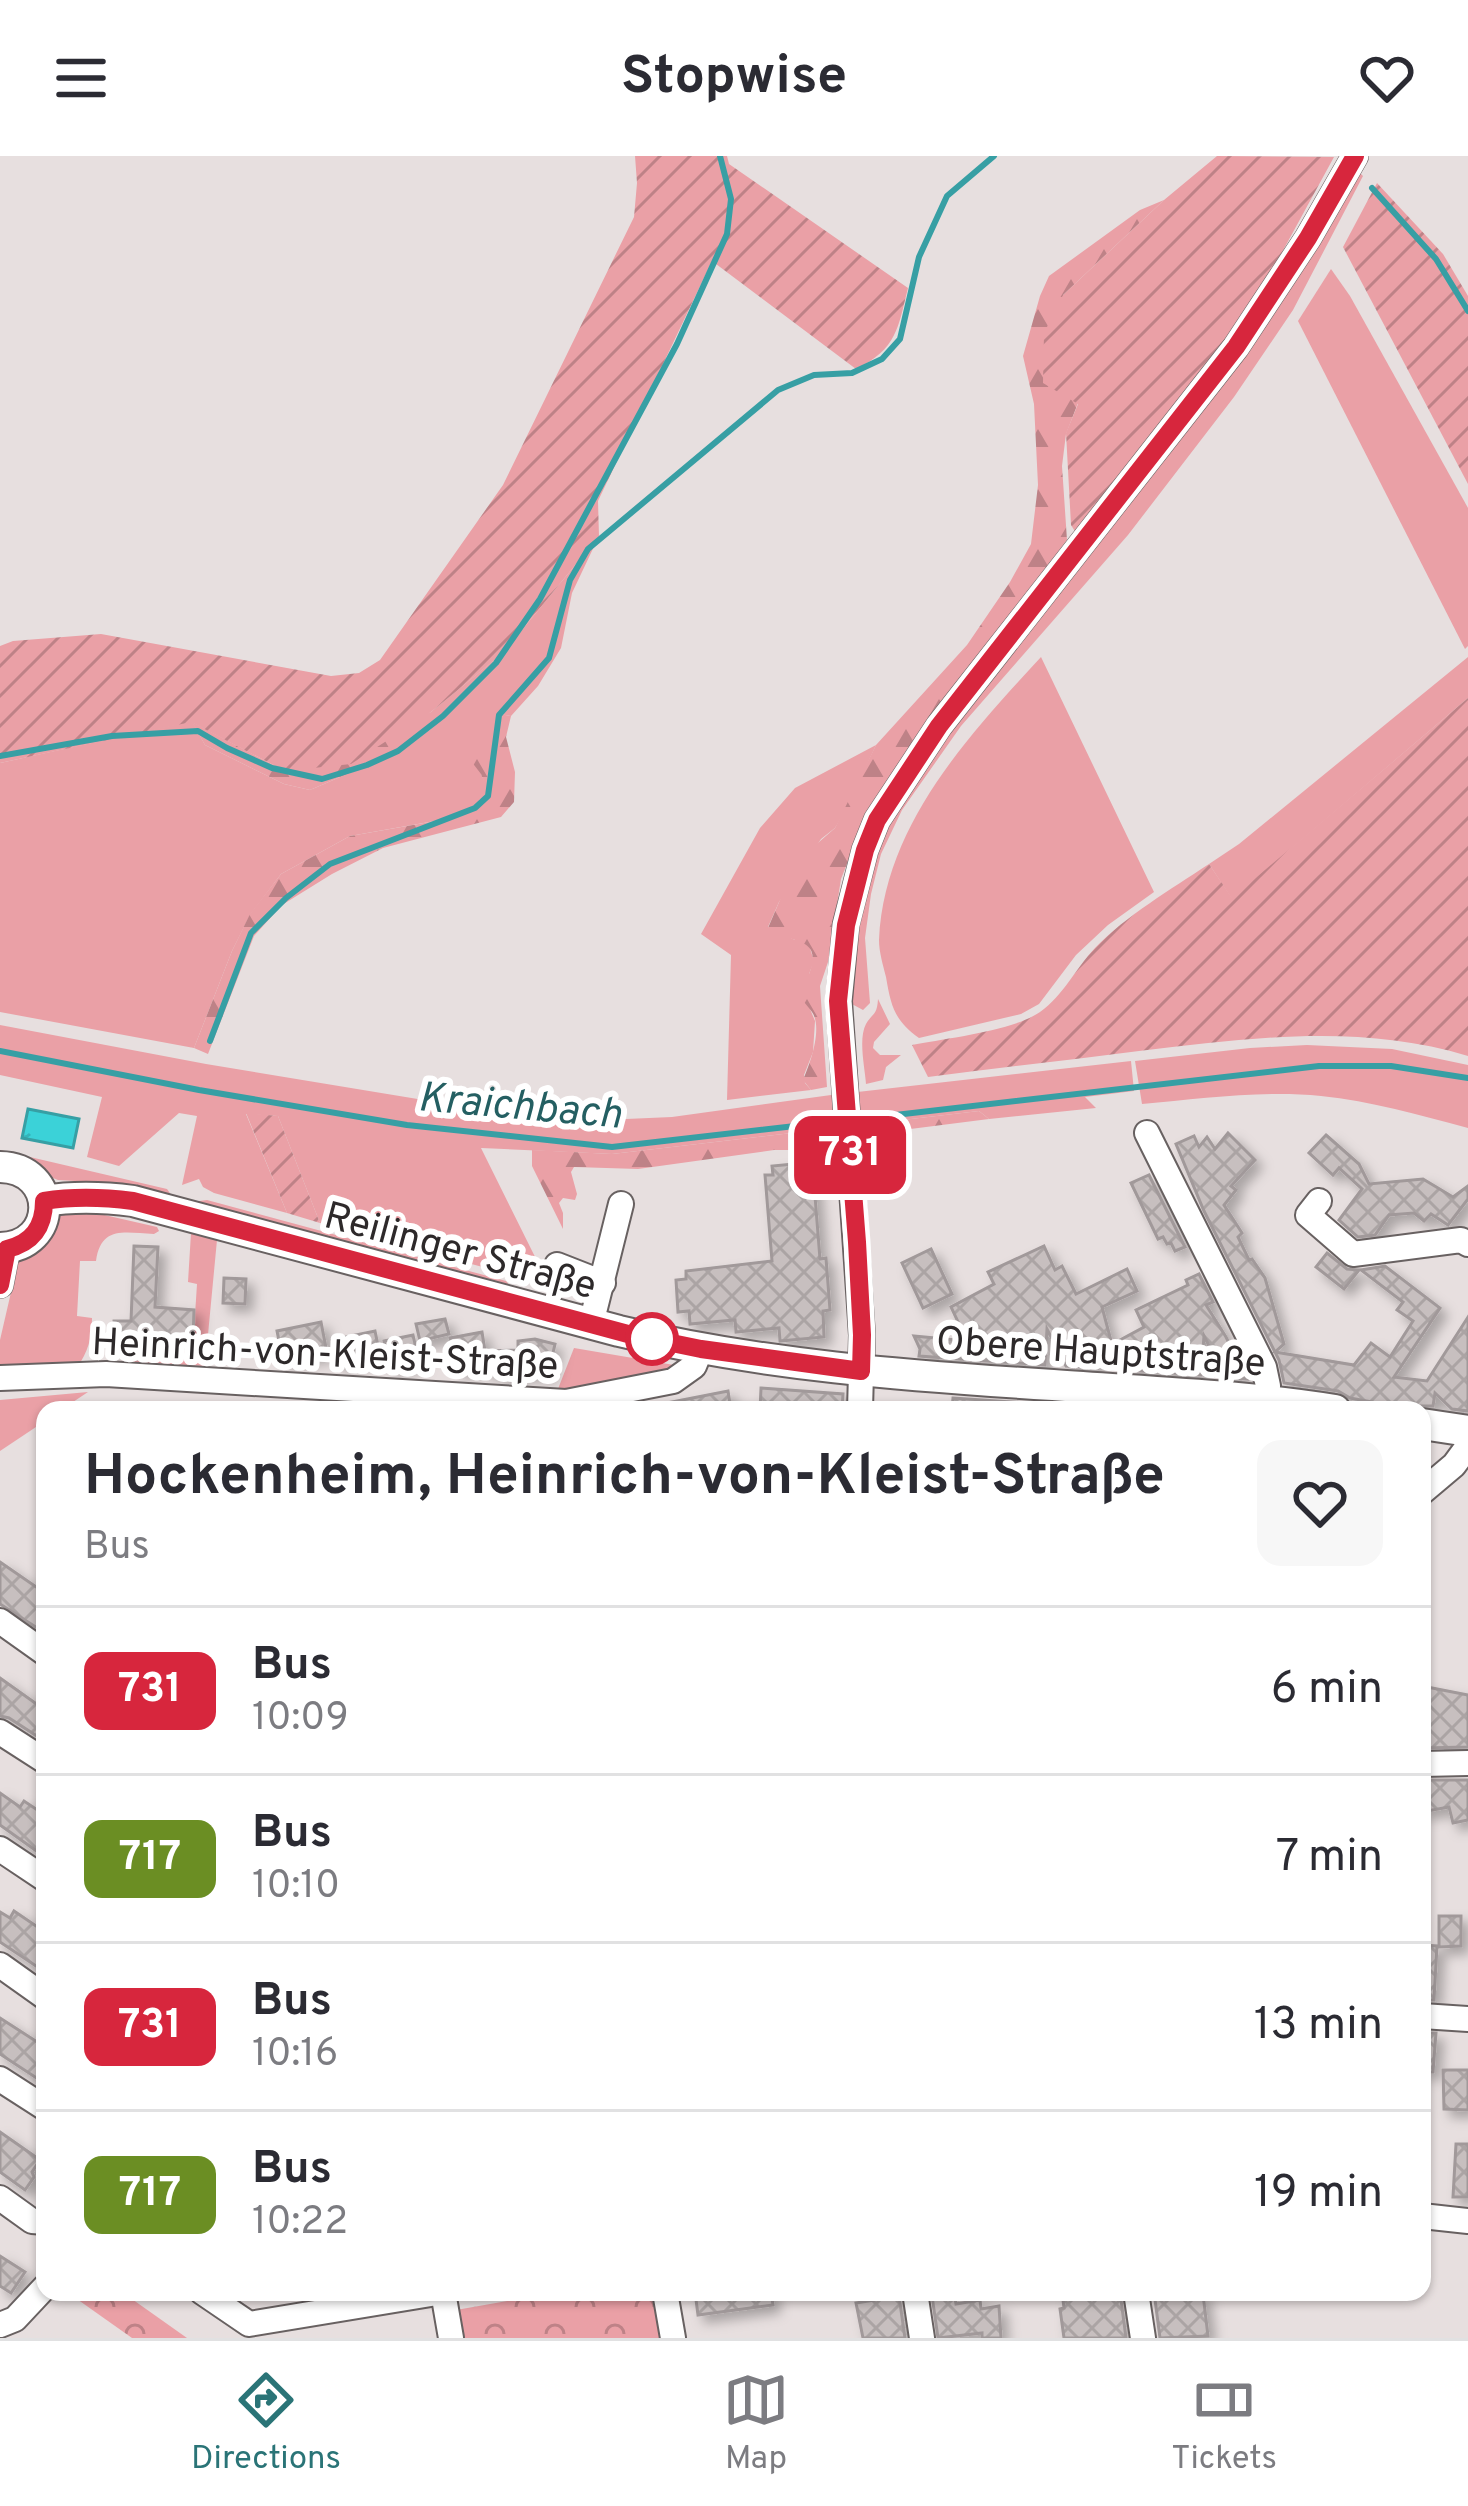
<!DOCTYPE html>
<html lang="en">
<head>
<meta charset="utf-8">
<style>
	body { margin:0; font-family:Overpass,sans-serif; background:#f7f7f7; color:#2b2b33; height:100vh; display:flex; flex-direction:column; font-size:45px; white-space:nowrap }
	* { box-sizing:border-box; margin:0 }
	p { font-size:39px; color:#7c7c81 }
	.icon { flex:none; width:66px; height:66px; fill:none; stroke:currentColor; stroke-width:2; stroke-linecap:round; stroke-linejoin:round }
	.map { position:relative; flex:1; overflow:hidden }
	.sheet { position:absolute; left:36px; top:1245px; width:1395px; height:900px; display:flex; flex-direction:column; background:#fff; border-radius:24px; box-shadow:0 3px 9px #0004 }
	.sheet>* { flex:none }
	.badge { padding:0 24px; border-radius:18px; font-size:42px; line-height:78px }
	.map>.badge { position:absolute; translate:-50% -50%; box-shadow:0 0 0 6px #fff }
	.round { display:grid; place-items:center; flex:none; width:126px; height:126px; border-radius:24px; background:#f7f7f7 }
	.head { display:flex; align-items:center; justify-content:space-between; height:204px; padding:0 48px }
	h1 { font-size:57px; font-weight:700; line-height:90px }
	ul { padding:0; list-style:none }
	li { display:flex; align-items:center; gap:36px; height:168px; padding:0 48px; border-top:3px solid #e1e1e2 }
	li div { flex:1 }
	li b { display:block; font-size:45px }
	li em { font-style:normal }
	li .badge { min-width:132px; font-weight:700; text-align:center }
	header { display:flex; justify-content:space-between; align-items:center; height:156px; padding:0 48px; background:#fff; font-size:54px; font-weight:700 }
	.tabs { display:flex; justify-content:space-around; align-items:center; height:168px; border-top:3px solid #e1e1e2; background:#fff; font-size:33px; color:#7c7c81 }
	.tabs a { display:grid; justify-items:center; gap:6px }
	.tabs .current { color:#2a7477 }
	.map>svg:first-child { display:block }
</style>
</head>
<body>
<header><svg class="icon" aria-label="menu" viewBox="0 0 24 24"><path d="M4 6h16M4 12h16M4 18h16"/></svg>Stopwise<svg class="icon" aria-label="heart" viewBox="0 0 24 24"><path d="M12 20l-8-8c-3-5 5-10 8-4 3-6 11-1 8 4z"/></svg></header>
<div class="map">
<svg width="1468" height="2182" viewBox="0 0 1468 2182">
	<defs>
		<pattern id="forest-firs" width="22" height="20" patternUnits="userSpaceOnUse" patternTransform="scale(3)"><rect width="22" height="20" fill="#eaa0a6"/><path d="M5 1l3.5 6h-7zM16 11l3.5 6h-7z" fill="#be8287"/></pattern>
		<pattern id="park-crowns" width="20" height="18" patternUnits="userSpaceOnUse" patternTransform="scale(3)"><rect width="20" height="18" fill="#eaa0a6"/><path d="M2 6a3 3 0 1 1 6 0M12 15a3 3 0 1 1 6 0" fill="none" stroke="#be8287"/></pattern>
		<pattern id="garden-furrows" width="10" height="10" patternUnits="userSpaceOnUse" patternTransform="scale(3)"><rect width="10" height="10" fill="#eaa0a6"/><path d="M-1 1l2-2M0 10L10 0M9 11l2-2" fill="none" stroke="#be8287"/></pattern>
		<pattern id="water-ripples" width="26" height="14" patternUnits="userSpaceOnUse" patternTransform="scale(3)"><rect width="26" height="14" fill="#3bd2d8"/><path d="M2 4q2-2 4 0t4 0M15 11q2-2 4 0t4 0" fill="none" stroke="#34b4ba"/></pattern>
		<pattern id="building-cross-hatch" width="8" height="8" patternUnits="userSpaceOnUse" patternTransform="scale(3)"><rect width="8" height="8" fill="#c7bfbf"/><path d="M0 0l8 8M0 8l8-8" fill="none" stroke="#aba4a4"/></pattern>
		<filter id="shadow"><feDropShadow dx="7" dy="7" stdDeviation="6" flood-color="#0004"/></filter>
	</defs>
	<rect width="100%" height="100%" fill="#e7dfdf"/>
	<g fill="#eaa0a6">
		<path d="M1356 13 1363 20 1293 154 1234 241 1128 379 961 570 902 654 881 698 871 738 865 782 870 847 863 854 850 847C858 767 866 712 904 639Z"/>
		<path d="M1331 113 1350 140 1468 352V490L1465 493 1298 165Z"/>
		<path d="M599 380 572 437 561 492 538 530 511 560 499 558 481 618 487 631 477 648 446 663 350 680 281 718 250 759 232 795 194 892 0 856V607L192 565 205 589 284 628 310 634 396 597 431 573 497 511 493 505 503 497Z"/>
		<path d="M1041 501 1154 736 1108 769 1076 799 1039 848 1021 858 919 882C894 864 891 850 886 821 883 809 879 796 879 784 884 670 968 580 1041 501Z"/>
		<path d="M1468 501V542L1232 743 1209 708 1239 688Z"/>
		<path d="M876 589 848 650 835 672 821 683 779 746 768 771 795 784H802L809 789 814 805 809 818 810 853 815 865 813 896 804 919 805 927 811 934 727 944 731 799 701 778 760 672 795 632Z"/>
		<path d="M878 843 890 868 874 886 873 892 880 899H901L886 911 883 924 866 928C865 912 858 883 866 868 873 856 877 860 878 843Z"/>
		<path d="M0 869 206 908 557 966 672 961 831 939 1131 905 1134 935 1085 941 1096 952 989 963 979 955 612 998 481 992 549 1129 320 1067 278 960 246 958 287 1057 214 1037 203 1031 199 1023 182 1029 197 960 179 957 119 1010 87 1001 102 941 0 919Z"/>
		<path d="M1307 889 1392 893 1468 909V972C1419 959 1371 945 1321 940 1262 934 1200 943 1142 948L1135 905 1250 892Z"/>
		<path d="M0 994 167 1033 172 1040 110 1027 58 1024 0 1001Z"/>
		<path d="M207 1044 506 1125 510 1130 199 1047V1045Z"/>
		<path d="M87 1055 157 1071 159 1075 154 1078C125 1077 101 1069 96 1105H80L77 1160 92 1162C92 1183 88 1195 77 1212L0 1210V1184L18 1106C41 1097 53 1084 58 1060Z"/>
		<path d="M191 1077 217 1084 205 1210 115 1205 173 1204 185 1195 189 1159H195L197 1128 188 1126Z"/>
		<path d="M574 1192 674 1209 671 1216 556 1238Z"/>
		<path d="M88 1236 61 1254H45V1265L0 1295V1244Z"/>
	</g>
	<g fill="url(#forest-firs)">
		<path d="M1164 44 1063 139 1078 247 1066 278 1062 310 1067 384 910 594 877 643 854 690 841 723 828 806 820 830 827 931 811 934 803 924C810 908 823 872 812 856 806 848 800 842 794 832L803 820 809 818C824 779 790 789 768 772L791 718 803 700 835 672 876 589 967 489 1010 426 1031 388 1038 329 1034 248 1023 200 1040 140 1049 120 1140 54Z"/>
		<path d="M493 505 498 511 431 573 396 597 310 634 284 628 205 589 192 566 285 615 431 556Z"/>
		<path d="M499 558 511 560 506 581 515 616 514 646 501 661 383 692 332 718 282 749 254 780 208 898 194 892 232 795 250 758 281 718 350 680 447 663 477 648 486 631 481 618 471 605C477 586 479 568 499 558Z"/>
		<path d="M979 955 989 963 871 978 834 972 837 1018 817 1023 813 1002 798 994H774L638 1013 574 1011 571 1016 577 1038 575 1044 563 1042 559 1047 563 1057V1073L532 1010V994L612 998Z"/>
	</g>
	<g fill="url(#park-crowns)">
		<path d="M67 2136H122L187 2182H132Z"/>
		<path d="M557 2136H651L660 2182H462L456 2154Z"/>
	</g>
	<g fill="url(#garden-furrows)">
		<path d="M635 0H727L729 8 908 132C898 172 897 193 856 213L712 105 598 345 599 380 503 497 431 556 351 608 285 615 191 566 0 607V490L13 485 101 478 331 520 359 517 380 504 503 329 634 61 637 27Z"/>
		<path d="M1217 0 1334 1 1256 144 1076 377 1071 369 1066 277 1078 248 1043 227 1044 177 1063 139 1164 44Z"/>
		<path d="M1377 27 1443 98 1468 140V328L1343 91Z"/>
		<path d="M1468 542V900C1359 867 1250 882 1139 895 1069 904 998 912 928 921L912 889C946 882 1013 875 1040 856 1064 839 1075 813 1095 792 1127 759 1170 734 1209 708L1232 742Z"/>
		<path d="M246 957 278 960 320 1067 287 1057Z"/>
	</g>
	<path fill="url(#water-ripples)" stroke="#379fa4" stroke-width="3" d="M28 953 79 963 73 992 22 982Z"/>
	<g fill="none" stroke-linecap="round" stroke-linejoin="round">
		<g stroke="#379fa4" stroke-width="6">
			<path d="M1372 32 1436 103 1468 155"/>
			<path d="M0 600 112 580 198 575 227 592 272 612 322 623 367 609 398 595 443 560 496 507 540 443 677 188 727 78 731 43 720 0"/>
			<path d="M210 885 251 777 286 742 330 708 475 652 488 640 499 559 549 502 570 424 588 393 778 234 814 219 852 217 882 203 900 183 919 101 947 40 994 0"/>
			<path d="M0 895 199 934 407 969 612 991 839 965"/>
			<path d="M852 964 1319 910H1391L1468 922"/>
		</g>
	</g>
	<g fill="url(#building-cross-hatch)" stroke="#a1999a" stroke-width="3" filter="url(#shadow)">
		<path d="M1228 977 1255 1004 1231 1030 1236 1034 1224 1049 1242 1077 1238 1081 1249 1104 1252 1103 1265 1122 1284 1188 1275 1196 1354 1209 1371 1187 1390 1201 1413 1165 1397 1154 1403 1146 1361 1114 1385 1110 1440 1152 1394 1221 1427 1225 1468 1161V1255L1452 1253 1435 1237 1433 1250H1416L1410 1253 1350 1242 1338 1235 1284 1227 1279 1204 1204 1055 1176 988 1194 980 1199 991 1207 981 1215 993Z"/>
		<path d="M1326 979 1359 1008 1369 1028 1423 1023 1453 1041 1468 1030V1043L1448 1069 1431 1058 1424 1065 1414 1057 1389 1059 1375 1079 1358 1081 1339 1064 1362 1033 1339 1012 1333 1019 1309 997Z"/>
		<path d="M805 1007V1016L813 1015 820 1103 826 1102 830 1154 823 1155 824 1181 780 1185 779 1172 736 1176 735 1164 690 1168 689 1155 678 1156 676 1124 686 1123V1115L772 1105 765 1019H773L772 1010Z"/>
		<path d="M1149 1019 1185 1091 1175 1095 1171 1087 1167 1088 1163 1081 1158 1083 1131 1027Z"/>
		<path d="M134 1090 158 1091 155 1151 194 1154 193 1184 154 1182 153 1195 113 1193 114 1165H131Z"/>
		<path d="M1044 1090 1055 1114 1062 1110 1076 1138 1127 1113 1137 1135 1102 1151 1114 1196 1095 1205 1097 1212 1066 1210 1047 1173 1045 1209 919 1200 920 1193 914 1180 967 1185 951 1151 994 1128 988 1116Z"/>
		<path d="M931 1093 952 1138 923 1152 902 1107Z"/>
		<path d="M1327 1097 1347 1113 1359 1114 1344 1133 1316 1111Z"/>
		<path d="M1199 1118 1213 1146 1206 1149 1226 1181 1247 1223 1225 1221 1204 1180 1201 1219 1127 1214 1120 1184 1144 1171 1136 1154 1188 1129 1186 1124Z"/>
		<path d="M224 1122 246 1123 245 1148 223 1147Z"/>
		<path d="M445 1163 449 1178 420 1185 416 1168Z"/>
		<path d="M321 1166 327 1197 283 1205 277 1175Z"/>
		<path d="M375 1175 380 1199 338 1208 332 1184Z"/>
		<path d="M482 1176 485 1195 518 1194V1185L535 1183 555 1188 548 1219 530 1216 502 1223 500 1215 490 1217 488 1209 457 1215 450 1182Z"/>
		<path d="M413 1179 419 1206 390 1213 384 1185Z"/>
		<path d="M761 1232 843 1238 842 1254H760Z"/>
		<path d="M728 1235 731 1254H668L667 1247Z"/>
		<path d="M953 1242 1042 1248V1254H952Z"/>
		<path d="M0 1406 45 1437V1477L0 1448Z"/>
		<path d="M0 1522 45 1554 43 1584 9 1562 0 1560Z"/>
		<path d="M1422 1530 1468 1539V1591L1422 1592Z"/>
		<path d="M1422 1624H1468V1664L1453 1667 1449 1651 1422 1656Z"/>
		<path d="M0 1637 20 1651 24 1645 45 1659V1701L0 1669Z"/>
		<path d="M14 1755 45 1776V1816L0 1786V1756L10 1762Z"/>
		<path d="M1439 1760H1461V1790L1439 1791Z"/>
		<path d="M1422 1789 1437 1790 1434 1844H1422Z"/>
		<path d="M0 1862 45 1891V1912L38 1923 0 1898Z"/>
		<path d="M1422 1877H1436L1433 1916H1422Z"/>
		<path d="M1443 1914H1468V1954L1444 1953Z"/>
		<path d="M0 1976 40 2004 32 2016 34 2021 25 2034 0 2016Z"/>
		<path d="M1456 1988H1468V2041H1453Z"/>
		<path d="M0 2100 25 2116 11 2137 0 2130Z"/>
		<path d="M695 2136H771L773 2149 698 2159Z"/>
		<path d="M954 2136 956 2148 980 2144 981 2153 999 2150 1001 2182H982V2177L938 2182 932 2140Z"/>
		<path d="M1062 2136H1120L1126 2182H1064L1060 2153 1064 2152Z"/>
		<path d="M1154 2136H1170L1171 2142 1203 2138 1208 2180 1160 2182Z"/>
		<path d="M899 2140 905 2182H863L856 2147Z"/>
	</g>
	<g fill="none" stroke-linecap="round" stroke-linejoin="round">
		<g stroke="#686161" stroke-width="28">
			<g id="minor">
				<path d="M1147 977 1264 1211 1268 1230 1267 1243"/>
				<path d="M1319 1045 1308 1059 1353 1098 1461 1084 1468 1088"/>
				<path d="M557 1109 603 1127"/>
				<path d="M0 1129 7 1093"/>
				<path d="M591 1168 621 1048"/>
				<path d="M0 1222 106 1218 566 1246 673 1225 694 1210 701 1193"/>
				<path d="M860 1254 862 1179 839 845 846 768 865 694 877 664 939 570 1236 191 1308 82 1355 0"/>
				<path d="M1422 1336 1454 1309 1468 1290"/>
				<path d="M0 1465 45 1497"/>
				<path d="M0 1576 45 1605"/>
				<path d="M1422 1608 1468 1607"/>
				<path d="M0 1693 45 1723"/>
				<path d="M0 1809 45 1841"/>
				<path d="M1422 1860 1468 1863"/>
				<path d="M0 1923 45 1952"/>
				<path d="M0 2042 32 2065 45 2066"/>
				<path d="M1422 2060 1468 2065"/>
				<path d="M202 2136 249 2168 443 2136"/>
				<path d="M443 2136 451 2182"/>
				<path d="M665 2136 673 2182"/>
				<path d="M915 2136 922 2182"/>
				<path d="M1136 2136 1143 2182"/>
				<path d="M0 2169 15 2163 45 2131"/>
			</g>
		</g>
		<g stroke="#686161" stroke-width="34">
			<g id="major">
				<path d="M0 1011C59 1012 59 1091 0 1092"/>
				<path d="M44 1045C75 1040 102 1041 133 1045L619 1175C761 1209 908 1220 1053 1229 1148 1236 1242 1239 1335 1254"/>
				<path d="M1422 1268 1468 1275"/>
			</g>
		</g>
		<use href="#minor" stroke="#fff" stroke-width="24"/>
		<use href="#major" stroke="#fff" stroke-width="30"/>
	</g>
	<g fill="none" stroke-linecap="round" stroke-linejoin="round">
		<g stroke="#fff" stroke-width="27">
			<path id="line" d="M0 1129 7 1093C32 1087 44 1071 44 1045 75 1040 102 1041 133 1045L628 1178 701 1193 861 1215 862 1179 857 1086 838 845 846 769 865 694 877 664 939 570 1236 191 1308 82 1355 0"/>
		</g>
		<use href="#line" stroke="#d7263d" stroke-width="18"/>
	</g>
	<circle fill="#fff" stroke="#d7263d" stroke-width="6" cx="652" cy="1183" r="24"/>
	<g text-anchor="middle" stroke-width="12" stroke-linejoin="round" paint-order="stroke">
		<g font-size="39" fill="#2d292a" stroke="#fff">
			<text transform="translate(461 1093) rotate(15)" y="14">Reilinger Straße</text>
			<text transform="translate(1101 1194) rotate(4)" y="14">Obere Hauptstraße</text>
			<text transform="translate(325 1196) rotate(3)" y="14">Heinrich-von-Kleist-Straße</text>
		</g>
		<g font-size="42" font-style="italic" fill="#245f62" stroke="#fff">
			<text transform="translate(520 948) rotate(5)" y="15">Kraichbach</text>
		</g>
	</g>
</svg>
<b class="badge" style="left:850px;top:999px;background:#d7263d;color:#fff">731</b>
<section class="sheet">
<div class="head"><div><h1>Hockenheim, Heinrich-von-Kleist-Straße</h1><p>Bus</p></div><a class="round"><svg class="icon" aria-label="heart" viewBox="0 0 24 24"><path d="M12 20l-8-8c-3-5 5-10 8-4 3-6 11-1 8 4z"/></svg></a></div>
<ul>
<li><span class="badge" style="background:#d7263d;color:#fff">731</span><div><b>Bus</b><p>10:09</p></div><em>6 min</em></li>
<li><span class="badge" style="background:#6b8e23;color:#fff">717</span><div><b>Bus</b><p>10:10</p></div><em>7 min</em></li>
<li><span class="badge" style="background:#d7263d;color:#fff">731</span><div><b>Bus</b><p>10:16</p></div><em>13 min</em></li>
<li><span class="badge" style="background:#6b8e23;color:#fff">717</span><div><b>Bus</b><p>10:22</p></div><em>19 min</em></li>
</ul>
</section>
</div>
<nav class="tabs">
<a class="current"><svg class="icon" aria-label="directions" viewBox="0 0 24 24"><path d="M12 3l9 9-9 9-9-9zM9 14v-3h6M13 9l2 2-2 2"/></svg>Directions</a>
<a><svg class="icon" aria-label="map" viewBox="0 0 24 24"><path d="M3 6l6-2 6 2 6-2v14l-6 2-6-2-6 2zM9 4v14M15 6v14"/></svg>Map</a>
<a><svg class="icon" aria-label="tickets" viewBox="0 0 24 24"><path d="M3 7h18v10H3zM15 7v10"/></svg>Tickets</a>
</nav>
</body>
</html>
